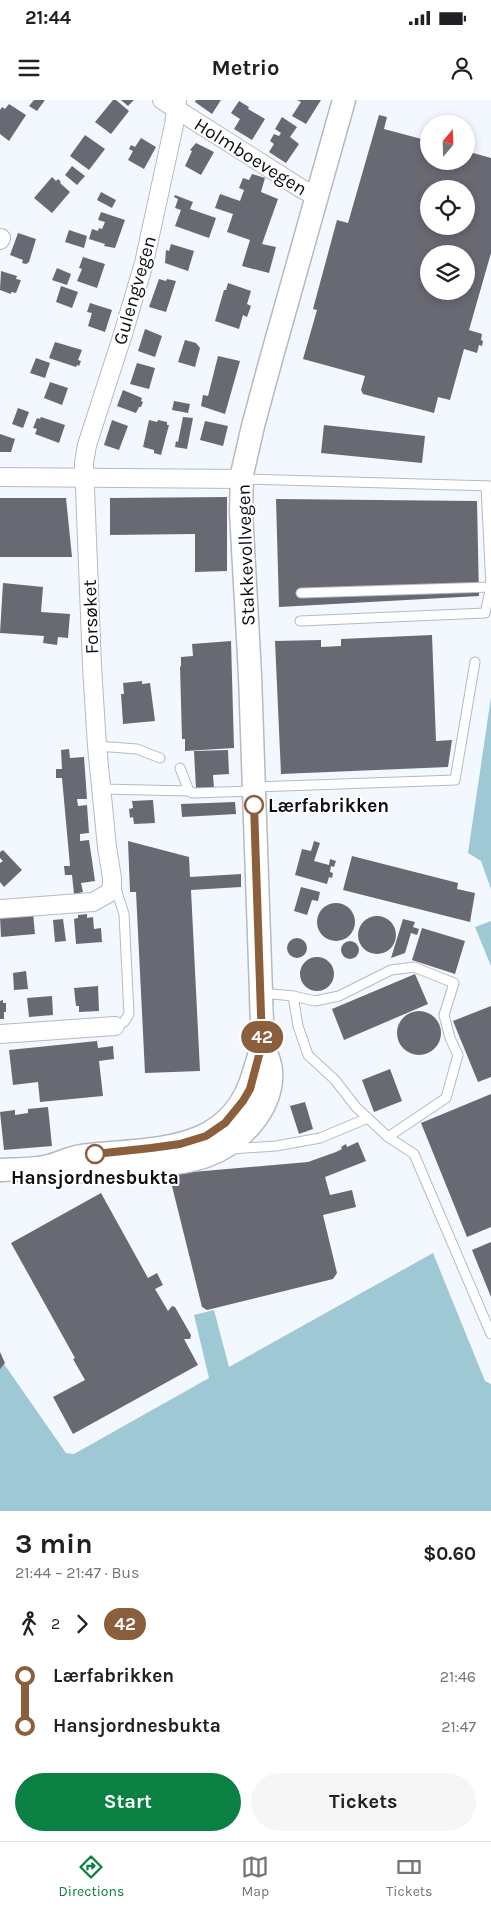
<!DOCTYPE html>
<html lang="en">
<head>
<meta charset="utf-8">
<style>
	body { margin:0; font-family:Karla,sans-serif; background:#f6f6f6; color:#202124; height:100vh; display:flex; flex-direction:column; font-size:19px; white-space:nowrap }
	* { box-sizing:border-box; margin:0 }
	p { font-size:16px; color:#757577 }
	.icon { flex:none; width:28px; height:28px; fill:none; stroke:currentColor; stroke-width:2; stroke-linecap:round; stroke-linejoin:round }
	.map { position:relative; height:1411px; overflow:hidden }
	.side { display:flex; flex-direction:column; background:#fff; flex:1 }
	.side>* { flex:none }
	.badge { padding:0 10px; border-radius:16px; font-size:18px; line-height:32px }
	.needle { width:32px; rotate:19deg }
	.buttons { position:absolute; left:420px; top:15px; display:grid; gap:10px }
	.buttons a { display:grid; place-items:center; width:55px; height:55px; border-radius:50%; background:#fff; box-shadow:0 2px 8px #0003; font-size:25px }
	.map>.badge { position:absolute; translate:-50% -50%; box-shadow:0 0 0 2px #fff }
	.legs { display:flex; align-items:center; gap:8px; height:55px; padding:0 15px; font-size:16px }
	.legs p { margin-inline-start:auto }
	.overview { display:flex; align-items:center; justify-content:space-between; height:85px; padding:0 15px }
	h1 { font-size:28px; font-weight:700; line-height:38px }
	.cta { display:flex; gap:10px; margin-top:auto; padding:10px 15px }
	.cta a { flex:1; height:58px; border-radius:30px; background:#0b8043; color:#fff; font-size:20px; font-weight:700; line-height:58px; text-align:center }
	.cta a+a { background:#f6f6f6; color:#202124 }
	ul { padding:0 15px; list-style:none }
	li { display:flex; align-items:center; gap:18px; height:50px; font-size:19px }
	li i { display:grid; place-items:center; width:8px; height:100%; margin:0 6px; background:currentColor }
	li i::after { content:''; width:12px; height:12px; margin:-6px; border:4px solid; border-radius:50%; background:#fff }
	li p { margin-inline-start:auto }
	li:first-child i { background:linear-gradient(#0000 50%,currentColor 0) }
	li:last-child i { background:linear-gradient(currentColor 50%,#0000 0) }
	.status { display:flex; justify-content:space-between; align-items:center; height:35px; padding:0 25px; background:#fff; direction:ltr }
	.status svg { height:14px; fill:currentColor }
	header { display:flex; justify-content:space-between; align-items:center; height:65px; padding:0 15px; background:#fff; font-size:22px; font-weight:700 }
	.menu { display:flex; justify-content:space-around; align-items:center; height:70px; border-top:1px solid #e0e0e0; background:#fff; font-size:14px; color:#757577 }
	.menu a { display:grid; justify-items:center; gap:2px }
	.menu .selected { color:#0b8043 }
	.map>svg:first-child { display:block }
</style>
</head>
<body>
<div class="status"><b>21:44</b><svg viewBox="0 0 49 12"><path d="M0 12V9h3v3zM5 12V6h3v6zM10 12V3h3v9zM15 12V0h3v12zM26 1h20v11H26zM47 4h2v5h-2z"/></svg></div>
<header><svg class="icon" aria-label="menu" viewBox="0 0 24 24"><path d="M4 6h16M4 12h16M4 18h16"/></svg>Metrio<svg class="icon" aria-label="person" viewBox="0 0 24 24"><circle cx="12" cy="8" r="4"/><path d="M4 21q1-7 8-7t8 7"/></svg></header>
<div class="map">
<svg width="491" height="1411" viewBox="0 0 491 1411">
	<rect width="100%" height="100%" fill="#f3f7fe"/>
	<g fill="#9fc8d5">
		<path d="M491 597V789L481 761 468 753Z"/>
		<path d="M491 821V866L475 827Z"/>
		<path d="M433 1153 485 1281 491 1284V1411H0V1268L4 1264 66 1353 74 1354 209 1278 194 1215 214 1210 229 1267Z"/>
	</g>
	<g fill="#696974" fill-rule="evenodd">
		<path d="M34 0H45L37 11 29 6Z"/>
		<path d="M113 0H116L129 11 111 34 95 22Z"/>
		<path d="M121 0H134L128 6Z"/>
		<path d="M196 0H221L212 14 195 2Z"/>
		<path d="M297 0H321L306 24 292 16 301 2Z"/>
		<path d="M239 1 249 7 248 9 265 19 252 40 234 29 240 19 231 13Z"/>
		<path d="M9 4 26 15 9 41 0 34V10L2 7 5 9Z"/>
		<path d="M379 15 387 17 384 29 429 41V61H466V51L491 58V153L469 230 482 234 481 240 483 241 482 246 479 245 477 253 464 249 450 300 438 297 434 313 363 294 361 290 365 276 303 259 317 210 313 209 337 120 348 123ZM429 89H466V126H429ZM429 154H466V191H429Z"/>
		<path d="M282 17 297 27 290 37 299 44 286 63 269 52 274 44 270 41 274 34 279 36 281 33 275 29Z"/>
		<path d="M85 35 105 49 89 70 70 56Z"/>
		<path d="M141 38 156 47 144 69 128 60 133 51 129 49 131 45 135 47Z"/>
		<path d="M196 43 214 52 201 75 185 66 192 51 190 50Z"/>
		<path d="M72 66 85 76 77 85 65 75Z"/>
		<path d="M252 74 265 78 261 92 278 99 262 144 276 147 269 173 242 166 250 140 227 132 233 114 215 108 220 94 240 101 244 90 239 88 243 78 249 80Z"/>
		<path d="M52 77 56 81 58 79 61 82 60 83 70 92 52 113 34 98Z"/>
		<path d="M101 92 116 100 112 108 97 100Z"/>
		<path d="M175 95 193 102 190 109 216 118 209 138 175 126 181 110 175 108 178 99 174 97Z"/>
		<path d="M101 112 125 120 115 148 104 146 105 144 89 139 92 129 98 131 99 128 102 129 105 122 98 120Z"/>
		<path d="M69 130 87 136 84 148 65 142Z"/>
		<path d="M18 133 36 139 29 162 26 164 22 163 23 160 10 155Z"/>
		<path d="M171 144 194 151 188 171 165 163 166 150 169 151Z"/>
		<path d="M83 157 105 164 97 188 77 181 82 169 79 168Z"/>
		<path d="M57 168 71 174 67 185 52 180Z"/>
		<path d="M1 171 17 176 16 179 21 180 16 193 11 192V194L0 190Z"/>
		<path d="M159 179 166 181 167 179 176 181 166 212 149 207Z"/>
		<path d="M228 183 251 191 247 204 251 206 247 217 243 215 239 229 215 221 224 190H226Z"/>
		<path d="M61 186 78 192 72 208 56 202Z"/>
		<path d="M90 203 112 210 105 232 88 226 92 213 87 212Z"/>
		<path d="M145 229 162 236 155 257 138 251Z"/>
		<path d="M185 240 196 243 200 248 195 267 178 262Z"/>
		<path d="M55 242 82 250 78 260 81 261 79 266 77 265 76 267 49 258Z"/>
		<path d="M218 256 240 261 225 314 201 306 203 295 208 296Z"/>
		<path d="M36 258 50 263 45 278 30 273Z"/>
		<path d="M137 263 155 268 149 289 130 284Z"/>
		<path d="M50 282 68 288 62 305 44 298Z"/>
		<path d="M123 290 142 298 141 301 143 302 141 307H139L136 313 117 306Z"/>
		<path d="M174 301 190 304 188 313 172 310Z"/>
		<path d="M18 308 29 312 23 328 12 324Z"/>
		<path d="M41 317 65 325 59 343 35 334 37 329 33 328 37 318 40 319Z"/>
		<path d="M183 317 193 318 187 349 175 347 176 341 178 342Z"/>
		<path d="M112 320 128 326 119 350 104 345Z"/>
		<path d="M149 320 157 322 158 320 167 322V325H169L161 355 154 353V350L143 347Z"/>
		<path d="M205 321 228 326 223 346 200 340Z"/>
		<path d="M324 325 425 336 422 363 321 353Z"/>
		<path d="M0 334 15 339 11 352H0Z"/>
		<path d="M227 397V471L195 472V434L110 435V398Z"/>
		<path d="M0 398H66L72 457H0Z"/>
		<path d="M276 399 477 401 479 496 279 507Z"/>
		<path d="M3 483 43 487 41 512 70 514 68 538 58 537 57 545 43 543 44 536 0 533Z"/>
		<path d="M432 535 436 641 452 640 448 667 281 674 275 541 321 540V547L341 546V539Z"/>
		<path d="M231 541 234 648 185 651V639H182L180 566 181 567V557L193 556 192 544Z"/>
		<path d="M142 581V584L150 583 155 621 123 624 121 594H124L123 583Z"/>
		<path d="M69 649 70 658 84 657 87 699H77L78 706 87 705 89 733 80 734V741L89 740 95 781 81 783 83 792 74 794 72 775H65L64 766H70L62 678H56V669H62L61 650Z"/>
		<path d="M228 650 229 674 213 675 214 688 196 689 194 651Z"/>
		<path d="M153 700 155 723 134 724 133 717 130 718 129 709 133 708 132 701Z"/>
		<path d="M235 702 236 714 182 717 181 704Z"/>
		<path d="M128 741 189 757 190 777 241 774V787L191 790 200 971 145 973 136 792H130Z"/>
		<path d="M314 741 320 743 314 761 329 765 330 759 336 761 334 767 331 766 330 772 333 773 332 778 329 777 327 784 295 775 302 749 311 751Z"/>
		<path d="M3 750 22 770 4 787 0 782V763L3 761 0 758V752Z"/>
		<path d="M352 756 458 783 457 789 475 793 470 822 343 790Z"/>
		<path d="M301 787 320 792 318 801 312 800 307 815 294 811Z"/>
		<circle cx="336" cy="822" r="19"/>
		<path d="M33 813 35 834 1 837 0 816Z"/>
		<path d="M87 814V818L93 817 94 829 101 828 102 842 76 844 74 819 78 818V815Z"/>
		<circle cx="377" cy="835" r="19"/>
		<path d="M63 819 66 841 55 842 53 820Z"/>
		<path d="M403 819 415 822 413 827 419 829 417 835 411 833 405 853 391 858Z"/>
		<path d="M422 828 465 841 455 874 412 860Z"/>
		<circle cx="297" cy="848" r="10"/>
		<circle cx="350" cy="850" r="9"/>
		<circle cx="317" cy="874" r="17"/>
		<path d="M26 871 28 889 14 890 13 873Z"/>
		<path d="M415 874 428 904 344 940 332 909Z"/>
		<path d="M98 886 99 911 79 912V906H76L74 888Z"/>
		<path d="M52 896 53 915 29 917 27 898Z"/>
		<path d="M3 900V903H6V912H4V919H0V901Z"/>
		<path d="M491 906V977L478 982 453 921Z"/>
		<circle cx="419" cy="933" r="22"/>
		<path d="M97 941 98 948 113 946 114 959 99 961 103 996 40 1002 38 982 13 985 9 950Z"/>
		<path d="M390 969 402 1001 374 1012 362 980Z"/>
		<path d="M491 994V1127L467 1137 421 1023Z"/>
		<path d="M305 1002 313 1029 299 1034 290 1006Z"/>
		<path d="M48 1007 52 1046 4 1050 0 1012 15 1010V1015L28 1013V1009Z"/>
		<path d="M358 1042 366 1061 325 1077 330 1095 352 1090 356 1107 323 1115 337 1173 333 1179 207 1210 202 1207 169 1074 308 1062 336 1052 342 1049 341 1047 346 1044 347 1047Z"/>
		<path d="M101 1093 148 1178 157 1173 163 1185 155 1189 168 1211 172 1206 175 1207 191 1235 190 1239H184L198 1265 73 1334 53 1297 85 1280 73 1259 75 1258 11 1143Z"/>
		<path d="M491 1142V1197L472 1150Z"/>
		<path d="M0 1252 5 1263 0 1269Z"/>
	</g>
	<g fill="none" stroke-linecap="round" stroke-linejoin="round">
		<g stroke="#b4bac5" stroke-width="11">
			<g id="service">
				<path d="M242 379 491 386"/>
				<path d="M301 493 491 487 486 386"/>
				<path d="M300 521 485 513 491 487"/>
				<path d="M97 646 137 649 160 658"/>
				<path d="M180 668 189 691 192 693 254 691"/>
				<path d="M254 687 455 680 475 562"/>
				<path d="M101 689 189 691"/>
				<path d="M115 786 124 814 129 914 124 922 115 926"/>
				<path d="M262 893 293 896 298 926 308 955 335 980 356 1007 388 1037 414 1054 491 1234"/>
				<path d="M293 896 315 901 339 896 391 870 414 867 454 883 444 915 450 938 458 955 446 998 388 1037"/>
				<path d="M231 1049 276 1046 320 1038 368 1018"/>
			</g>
		</g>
		<g stroke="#b4bac5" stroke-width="20">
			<g id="minor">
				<path d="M162 0 302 89 316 96"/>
				<path d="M0 140 1 138"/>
				<path d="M0 377 242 379"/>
				<path d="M0 809 93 802 109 793 112 786V778L107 747 97 646 92 566 84 363 87 345 123 234 144 163 174 25 177 0"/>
				<path d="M0 934 115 926"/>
			</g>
		</g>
		<g stroke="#b4bac5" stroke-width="25">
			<g id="tertiary">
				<path d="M50 1066C73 1076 99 1070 122 1068 149 1065 180 1065 206 1056 240 1044 274 1008 271 970 270 960 266 953 262 944"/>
				<path d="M0 1070C16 1069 34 1070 49 1066 64 1062 72 1056 89 1055 159 1048 232 1053 254 972 257 963 261 951 262 942 263 926 261 909 261 893L250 575 241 411 242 374 253 326 270 263 344 0"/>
			</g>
		</g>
		<use href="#service" stroke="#fff" stroke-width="9"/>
		<use href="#minor" stroke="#fff" stroke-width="18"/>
		<use href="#tertiary" stroke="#fff" stroke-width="22"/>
	</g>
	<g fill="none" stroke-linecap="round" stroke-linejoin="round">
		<g stroke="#fff" stroke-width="11">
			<path id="line-1" d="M95 1054 151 1048 180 1044 206 1036 225 1023 243 1001 250 989 262 944 254 705"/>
		</g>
		<use href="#line-1" stroke="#8b5e3c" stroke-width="8"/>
	</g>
	<g fill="#fff" stroke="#8b5e3c" stroke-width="2.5">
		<circle cx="254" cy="705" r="9"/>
		<circle cx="95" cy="1054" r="9"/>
	</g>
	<g text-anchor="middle" stroke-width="4" stroke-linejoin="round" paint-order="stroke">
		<g font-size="19" fill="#0d0f13" stroke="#fff">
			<text transform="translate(251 56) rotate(32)" y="7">Holmboevegen</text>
			<text transform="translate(134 190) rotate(-74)" y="7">Gulengvegen</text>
			<text transform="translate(245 455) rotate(-92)" y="7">Stakkevollvegen</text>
			<text transform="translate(90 517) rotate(-92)" y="7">Forsøket</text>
		</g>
		<g font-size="19" font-weight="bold" fill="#0d0f13" stroke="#fff" text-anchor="start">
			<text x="268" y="712">Lærfabrikken</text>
			<text x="95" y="1084" text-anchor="middle">Hansjordnesbukta</text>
		</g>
	</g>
</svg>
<div class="buttons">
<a><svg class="needle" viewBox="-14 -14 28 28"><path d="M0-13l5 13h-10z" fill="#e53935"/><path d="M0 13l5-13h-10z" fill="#757577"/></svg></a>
<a><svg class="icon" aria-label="locate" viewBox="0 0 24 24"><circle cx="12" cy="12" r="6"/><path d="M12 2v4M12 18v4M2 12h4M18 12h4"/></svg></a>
<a><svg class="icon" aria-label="layers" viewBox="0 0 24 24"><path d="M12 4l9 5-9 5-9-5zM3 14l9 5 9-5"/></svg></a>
</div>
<b class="badge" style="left:262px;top:937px;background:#8b5e3c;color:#fff">42</b>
</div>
<section class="side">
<div class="overview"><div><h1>3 min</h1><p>21:44 – 21:47 · Bus</p></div><b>$0.60</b></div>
<div class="legs"><svg class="icon" aria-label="walk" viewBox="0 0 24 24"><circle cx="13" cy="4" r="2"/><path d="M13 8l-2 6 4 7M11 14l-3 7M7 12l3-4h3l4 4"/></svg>2<svg class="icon" aria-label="forward" viewBox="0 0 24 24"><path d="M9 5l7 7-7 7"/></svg><b class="badge" style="background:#8b5e3c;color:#fff">42</b></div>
<ul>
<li><i style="color:#8b5e3c"></i><b>Lærfabrikken</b><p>21:46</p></li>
<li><i style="color:#8b5e3c"></i><b>Hansjordnesbukta</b><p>21:47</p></li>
</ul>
<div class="cta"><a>Start</a><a>Tickets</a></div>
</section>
<nav class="menu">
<a class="selected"><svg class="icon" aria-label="directions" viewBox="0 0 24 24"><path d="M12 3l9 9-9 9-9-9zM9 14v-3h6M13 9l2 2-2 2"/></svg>Directions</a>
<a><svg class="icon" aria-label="map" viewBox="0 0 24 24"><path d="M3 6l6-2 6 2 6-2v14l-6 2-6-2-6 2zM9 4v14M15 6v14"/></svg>Map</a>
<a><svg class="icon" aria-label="tickets" viewBox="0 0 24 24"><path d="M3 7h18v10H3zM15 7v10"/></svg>Tickets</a>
</nav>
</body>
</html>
